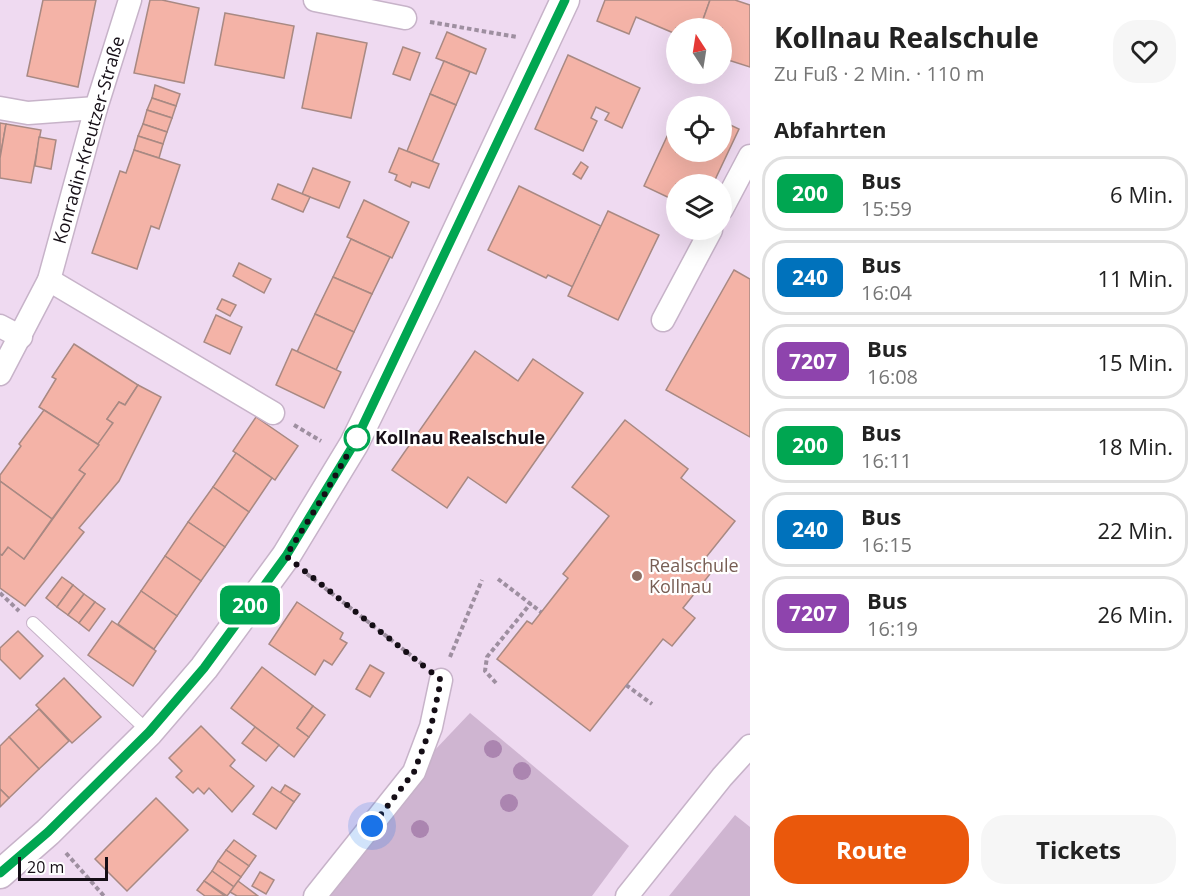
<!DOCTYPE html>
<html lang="de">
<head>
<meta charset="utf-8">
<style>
	body { margin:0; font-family:"Open Sans",sans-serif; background:#f6f6f6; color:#222; height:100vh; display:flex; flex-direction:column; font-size:22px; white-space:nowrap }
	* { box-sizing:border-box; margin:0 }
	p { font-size:20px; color:#767676 }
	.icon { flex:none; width:33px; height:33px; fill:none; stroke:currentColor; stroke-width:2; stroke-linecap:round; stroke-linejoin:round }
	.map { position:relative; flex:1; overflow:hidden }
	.details { display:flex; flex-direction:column; background:#fff; width:450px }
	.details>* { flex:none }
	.badge { padding:0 12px; border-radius:9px; font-size:21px; line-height:39px }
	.needle { width:39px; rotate:348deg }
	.fabs { position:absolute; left:666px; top:18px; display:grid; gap:12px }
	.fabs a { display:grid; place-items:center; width:66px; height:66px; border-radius:50%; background:#fff; box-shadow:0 6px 24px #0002; font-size:30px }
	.scale { position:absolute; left:18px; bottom:15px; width:90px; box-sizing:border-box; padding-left:6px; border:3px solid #150e16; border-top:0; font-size:16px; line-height:21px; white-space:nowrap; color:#150e16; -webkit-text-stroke:4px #fff; paint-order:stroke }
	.you { position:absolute; width:30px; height:30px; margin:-15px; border:4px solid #fff; border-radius:50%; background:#1a73e8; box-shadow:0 0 0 9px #1a73e833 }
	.map>.badge { position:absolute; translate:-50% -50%; box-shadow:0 0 0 3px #fff }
	h2 { padding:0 24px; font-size:22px; line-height:54px }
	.round { display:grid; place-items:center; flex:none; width:63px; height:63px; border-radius:24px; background:#f6f6f6 }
	.head { display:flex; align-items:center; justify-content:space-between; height:102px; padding:0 24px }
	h1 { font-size:28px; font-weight:700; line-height:45px }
	.action { display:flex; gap:12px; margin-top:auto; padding:12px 24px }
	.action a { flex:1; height:69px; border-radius:24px; background:#ea580c; color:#fff; font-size:24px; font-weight:700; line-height:69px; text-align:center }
	.action a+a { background:#f6f6f6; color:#222 }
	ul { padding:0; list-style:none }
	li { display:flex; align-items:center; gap:18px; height:75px; margin:0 12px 9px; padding:0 12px; border:3px solid #e0e0e0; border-radius:24px }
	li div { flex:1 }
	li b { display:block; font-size:22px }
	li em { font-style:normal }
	li .badge { min-width:66px; font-weight:700; text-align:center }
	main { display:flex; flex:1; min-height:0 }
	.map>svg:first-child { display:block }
</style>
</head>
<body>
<main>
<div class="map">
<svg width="750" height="896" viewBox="0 0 750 896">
	<rect width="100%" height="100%" fill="#efdaf1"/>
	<g fill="#cfb5d1">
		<path d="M470 713 629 846 592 896H315L414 772Z"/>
		<path d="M735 815 750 827V896H669Z"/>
	</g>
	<g fill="#f4b3a7" stroke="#a88983" stroke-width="1.5">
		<path d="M43 0H96L78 87 27 76Z"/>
		<path d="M150 0H162L199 8 184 83 134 73Z"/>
		<path d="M605 0H710L700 28H676V34L636 17 629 34 597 21Z"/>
		<path d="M710 0H735L750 5V67L725 59 728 52 722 50V28H700Z"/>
		<path d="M225 13 294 26 284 78 215 65Z"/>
		<path d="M447 32 486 49 476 74 436 58Z"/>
		<path d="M317 33 367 43 351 118 302 108Z"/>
		<path d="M403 47 420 53 410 80 393 74Z"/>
		<path d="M568 55 640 88 622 128 605 120 609 113 596 107 591 118 597 121 583 151 535 129Z"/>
		<path d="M444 61 470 72 456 105 430 94Z"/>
		<path d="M155 85 180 94 176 106 152 98Z"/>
		<path d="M430 94 456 105 432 162 407 151Z"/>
		<path d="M152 98 176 106 172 118 147 110Z"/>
		<path d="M147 110 172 118 167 132 143 124Z"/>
		<path d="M676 117V152H722V121L739 129 713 184H676V201L644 186Z"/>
		<path d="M0 123 6 124 0 158Z"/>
		<path d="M6 124 41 130 31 183 0 178V158Z"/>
		<path d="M143 124 167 132 163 144 138 136Z"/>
		<path d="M138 136 163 144 159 158 134 150Z"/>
		<path d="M39 137 56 140 51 169 35 166Z"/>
		<path d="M399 148 439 164 429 188 412 182 410 187 395 180 397 175 389 172Z"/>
		<path d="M134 150 180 165 159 229 151 226 137 269 92 253 120 171 126 173Z"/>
		<path d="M581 162 588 167 581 179 573 174Z"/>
		<path d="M313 168 350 182 339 208 302 194Z"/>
		<path d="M278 184 310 197 303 212 272 199Z"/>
		<path d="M519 186 601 226 573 287 548 275 546 278 488 250Z"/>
		<path d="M364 200 409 222 392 258 347 237Z"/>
		<path d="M608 211 659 235 618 320 568 296Z"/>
		<path d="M351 239 390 257 372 294 333 277Z"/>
		<path d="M239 263 271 279 264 293 233 276Z"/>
		<path d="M734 270 750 279V437L666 390Z"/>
		<path d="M333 277 372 294 354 332 315 314Z"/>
		<path d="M222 299 236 305 230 316 217 309Z"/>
		<path d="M315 314 354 332 336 370 297 352Z"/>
		<path d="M216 315 242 327 230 354 204 342Z"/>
		<path d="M74 344 138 385 125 405 119 402 107 419 113 423 99 445 39 407 56 379 52 377Z"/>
		<path d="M292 349 341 372 324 408 276 385Z"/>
		<path d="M475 351 518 381 533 359 583 393 506 503 468 477 447 508 392 470Z"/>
		<path d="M138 385 161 397 119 481 79 528 84 532 25 606 0 588V554L2 555 8 547 24 559 85 474 79 470 113 423 107 419 119 402 125 405Z"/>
		<path d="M44 410 99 445 79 470 85 474 52 519 0 481V475L21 446 19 444Z"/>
		<path d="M256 417 298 446 275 480 233 451Z"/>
		<path d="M625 420 688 469 681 478 735 521 703 561 714 569 683 608 695 618 672 646 663 639 590 731 497 659 527 621 532 624 568 578 563 574 609 516 572 487Z"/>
		<path d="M236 453 272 478 249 512 213 487Z"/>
		<path d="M0 481 52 519 24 559 8 547 2 555 0 554Z"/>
		<path d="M213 487 249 512 225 547 188 522Z"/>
		<path d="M188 522 225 547 201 581 165 556Z"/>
		<path d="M165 556 201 581 177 616 141 591Z"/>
		<path d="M62 577 73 585 57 607 46 598Z"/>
		<path d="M73 585 84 594 68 615 57 607Z"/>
		<path d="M141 591 177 616 154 649 118 624Z"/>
		<path d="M84 594 95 602 79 623 68 615Z"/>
		<path d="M95 602 105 609 89 631 79 623Z"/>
		<path d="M297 602 343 633 340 639 347 643 332 665 324 660 315 675 269 644Z"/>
		<path d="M112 621 156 651 133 686 88 655Z"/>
		<path d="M18 631 43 656 20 679 0 659V648Z"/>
		<path d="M370 665 384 673 370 697 356 689Z"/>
		<path d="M262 667 313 706 297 728 309 737 294 757 231 708Z"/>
		<path d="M64 678 101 717 72 743 36 705Z"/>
		<path d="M313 706 325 715 309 737 297 728Z"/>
		<path d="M39 709 69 741 39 769 9 737Z"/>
		<path d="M201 726 235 760 230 766 254 786 232 812 209 788 204 794 198 788 193 793 176 777 182 771 169 758Z"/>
		<path d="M255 727 279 745 266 761 242 743Z"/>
		<path d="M9 737 39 769 9 798 0 789V746Z"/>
		<path d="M285 785 300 794 294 802 280 793Z"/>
		<path d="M272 787 294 802 276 829 253 814Z"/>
		<path d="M0 789 9 798 0 807Z"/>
		<path d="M156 798 188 830 127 891 95 859Z"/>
		<path d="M234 840 256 856 249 866 226 850Z"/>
		<path d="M226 850 249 866 241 877 218 861Z"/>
		<path d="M218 861 241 877 234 887 212 871Z"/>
		<path d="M212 871 234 887 227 896 204 881Z"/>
		<path d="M260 872 274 880 266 894 252 886Z"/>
		<path d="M204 881 225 896H205L197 890Z"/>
		<path d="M238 881 258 896H237L230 892Z"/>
	</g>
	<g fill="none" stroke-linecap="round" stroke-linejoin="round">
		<g stroke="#c7b3c9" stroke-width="14">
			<path id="service" d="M33 623 149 732"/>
		</g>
		<g stroke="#c7b3c9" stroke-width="25">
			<g id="minor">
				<path d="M315 0 405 18"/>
				<path d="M0 108 28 113 96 108"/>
				<path d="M722 209 750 156"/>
				<path d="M49 280 273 413"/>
				<path d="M663 320 711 230"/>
				<path d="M0 326 21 337"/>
				<path d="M0 374 49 280 96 108 130 0"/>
				<path d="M315 896 414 772 431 727 441 680"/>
				<path d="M627 896 722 777 750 746"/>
			</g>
		</g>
		<g stroke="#c7b3c9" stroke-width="31">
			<path id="tertiary" d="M0 874 48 832 149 732 204 668 286 556 354 444 426 297 565 0"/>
		</g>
		<g stroke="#9e8fa0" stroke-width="4" stroke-dasharray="4.5 3" stroke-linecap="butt">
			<path d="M430 22 517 37"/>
			<path d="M294 425 321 441"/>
			<path d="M307 574 422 664"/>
			<path d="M498 579 541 612"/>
			<path d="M0 593 19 611"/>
			<path d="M450 657 482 580"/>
			<path d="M496 683 485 671 487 657 531 603"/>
			<path d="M626 685 652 704"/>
			<path d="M66 853 104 896"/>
		</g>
		<use href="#service" stroke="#fff" stroke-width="12"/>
		<use href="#minor" stroke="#fff" stroke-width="22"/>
		<use href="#tertiary" stroke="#fff" stroke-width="28"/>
	</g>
	<g fill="#ab85b0">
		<circle cx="493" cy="749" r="9"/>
		<circle cx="522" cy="771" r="9"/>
		<circle cx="509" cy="803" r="9"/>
		<circle cx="420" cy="829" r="9"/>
	</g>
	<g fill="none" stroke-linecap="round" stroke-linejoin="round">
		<g stroke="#fff" stroke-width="14">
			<path id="line" d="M0 873 48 832 149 732 204 668 286 556 354 444 565 0"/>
		</g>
		<use href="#line" stroke="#00a651" stroke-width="9"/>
		<path stroke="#150e16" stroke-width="6" stroke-dasharray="0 10.8" d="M357 438 323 497 286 556 441 680 431 727 414 772 372 826"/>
	</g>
	<circle fill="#fff" stroke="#00a651" stroke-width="3" cx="357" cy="438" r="12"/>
	<circle fill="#8d6e63" stroke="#fff" stroke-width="2" cx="637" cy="576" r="6"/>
	<g text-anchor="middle" stroke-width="4.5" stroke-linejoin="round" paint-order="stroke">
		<g font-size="18" fill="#150e16" stroke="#fff">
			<text transform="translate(89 140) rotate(-74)" y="6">Konradin-Kreutzer-Straße</text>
		</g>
		<g font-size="18" font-weight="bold" fill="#150e16" stroke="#fff" text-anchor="start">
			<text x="375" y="444">Kollnau Realschule</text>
		</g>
		<g font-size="18" fill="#785e54" stroke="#fff" text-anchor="start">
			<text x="649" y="572">Realschule<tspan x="649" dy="21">Kollnau</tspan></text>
		</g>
	</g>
</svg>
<div class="fabs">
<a><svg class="needle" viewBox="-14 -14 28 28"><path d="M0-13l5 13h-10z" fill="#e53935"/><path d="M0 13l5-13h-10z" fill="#767676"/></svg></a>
<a><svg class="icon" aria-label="locate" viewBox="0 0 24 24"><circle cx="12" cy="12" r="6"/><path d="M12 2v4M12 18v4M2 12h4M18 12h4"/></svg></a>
<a><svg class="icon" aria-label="layers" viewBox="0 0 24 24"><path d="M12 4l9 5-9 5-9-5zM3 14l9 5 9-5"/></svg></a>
</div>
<div class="scale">20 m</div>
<div class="you" style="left:372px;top:826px"></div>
<b class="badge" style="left:250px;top:605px;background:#00a651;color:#fff">200</b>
</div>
<section class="details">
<div class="head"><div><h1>Kollnau Realschule</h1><p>Zu Fuß · 2 Min. · 110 m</p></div><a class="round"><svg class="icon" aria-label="heart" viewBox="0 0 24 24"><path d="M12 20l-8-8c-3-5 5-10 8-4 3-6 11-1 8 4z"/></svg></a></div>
<h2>Abfahrten</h2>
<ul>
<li><span class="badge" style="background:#00a651;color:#fff">200</span><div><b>Bus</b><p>15:59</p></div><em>6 Min.</em></li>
<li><span class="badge" style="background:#0072bc;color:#fff">240</span><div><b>Bus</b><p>16:04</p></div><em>11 Min.</em></li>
<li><span class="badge" style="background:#8e44ad;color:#fff">7207</span><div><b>Bus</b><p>16:08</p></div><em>15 Min.</em></li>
<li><span class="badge" style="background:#00a651;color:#fff">200</span><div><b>Bus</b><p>16:11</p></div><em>18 Min.</em></li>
<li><span class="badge" style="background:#0072bc;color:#fff">240</span><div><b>Bus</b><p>16:15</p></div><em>22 Min.</em></li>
<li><span class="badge" style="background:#8e44ad;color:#fff">7207</span><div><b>Bus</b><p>16:19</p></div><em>26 Min.</em></li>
</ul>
<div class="action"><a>Route</a><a>Tickets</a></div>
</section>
</main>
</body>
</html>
